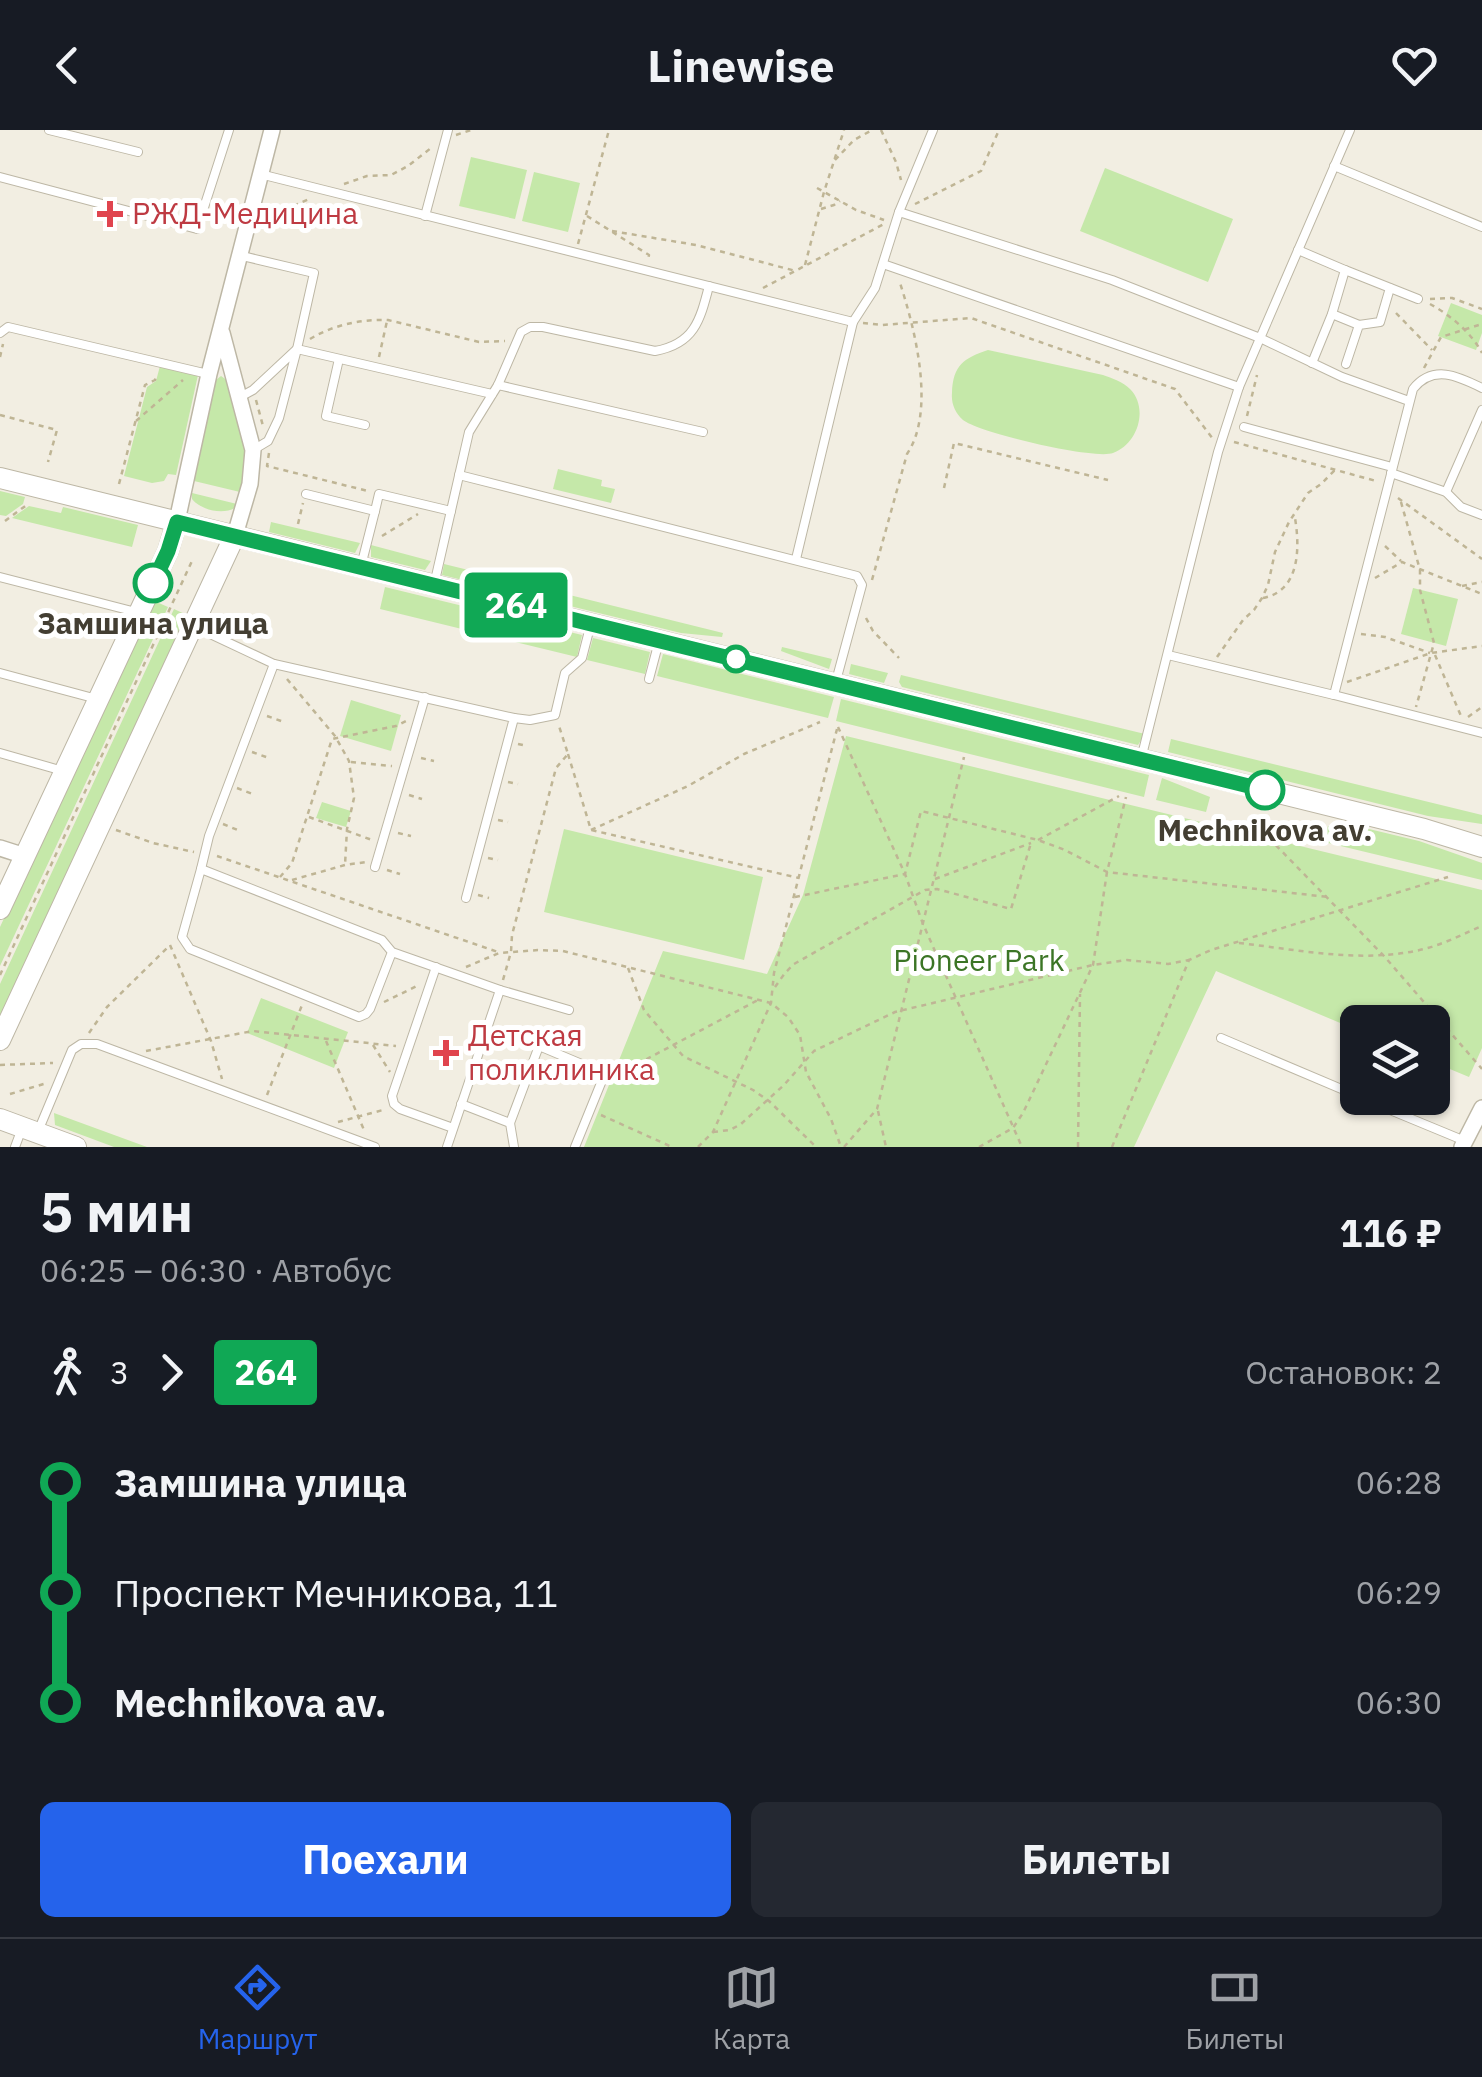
<!DOCTYPE html>
<html lang="ru">
<head>
<meta charset="utf-8">
<style>
	body { margin:0; font-family:"IBM Plex Sans",sans-serif; background:#242831; color:#f1f3f6; height:100vh; display:flex; flex-direction:column; font-size:38px; white-space:nowrap }
	* { box-sizing:border-box; margin:0 }
	p { font-size:32px; color:#9ea1a6 }
	.icon { flex:none; width:55px; height:55px; fill:none; stroke:currentColor; stroke-width:2; stroke-linecap:round; stroke-linejoin:round }
	.map { position:relative; height:1017px; overflow:hidden }
	.sheet { display:flex; flex-direction:column; background:#171b24; flex:1 }
	.sheet>* { flex:none }
	.badge { padding:0 20px; border-radius:8px; font-size:35px; line-height:65px }
	.controls { position:absolute; left:1340px; top:875px; display:grid; gap:20px }
	.controls a { display:grid; place-items:center; width:110px; height:110px; border-radius:15px; background:#171b24; box-shadow:0 2px 8px #0004; font-size:50px }
	.map>.badge { position:absolute; translate:-50% -50%; box-shadow:0 0 0 5px #fff }
	.legs { display:flex; align-items:center; gap:15px; height:110px; padding:0 40px; font-size:32px }
	.legs p { margin-inline-start:auto }
	.overview { display:flex; align-items:center; justify-content:space-between; height:170px; padding:0 40px }
	h1 { font-size:55px; font-weight:800; line-height:75px }
	.cta { display:flex; gap:20px; margin-top:auto; padding:20px 40px }
	.cta a { flex:1; height:115px; border-radius:15px; background:#2563eb; color:#fff; font-size:40px; font-weight:800; line-height:115px; text-align:center }
	.cta a+a { background:#242831; color:#f1f3f6 }
	ul { padding:0 40px; list-style:none }
	li { display:flex; align-items:center; gap:35px; height:110px; font-size:38px }
	li i { display:grid; place-items:center; width:15px; height:100%; margin:0 12px; background:currentColor }
	li i::after { content:''; width:25px; height:25px; margin:-12px; border:8px solid; border-radius:50%; background:#171b24 }
	li p { margin-inline-start:auto }
	li:first-child i { background:linear-gradient(#0000 50%,currentColor 0) }
	li:last-child i { background:linear-gradient(currentColor 50%,#0000 0) }
	header { display:flex; justify-content:space-between; align-items:center; height:130px; padding:0 40px; background:#171b24; font-size:45px; font-weight:800 }
	.tabs { display:flex; justify-content:space-around; align-items:center; height:140px; border-top:2px solid #363941; background:#171b24; font-size:28px; color:#9ea1a6 }
	.tabs a { display:grid; justify-items:center; gap:5px }
	.tabs .active { color:#2563eb }
	.map>svg:first-child { display:block }
</style>
</head>
<body>
<header><svg class="icon" aria-label="back" viewBox="0 0 24 24"><path d="M15 5l-7 7 7 7"/></svg>Linewise<svg class="icon" aria-label="heart" viewBox="0 0 24 24"><path d="M12 20l-8-8c-3-5 5-10 8-4 3-6 11-1 8 4z"/></svg></header>
<div class="map">
<svg width="1482" height="1017" viewBox="0 0 1482 1017">
	<rect width="100%" height="100%" fill="#f2eee2"/>
	<g fill="#c5e8a9">
		<path d="M471 27 527 40 515 89 459 76Z"/>
		<path d="M1105 38 1233 89 1208 152 1080 101Z"/>
		<path d="M534 42 580 53 568 102 522 91Z"/>
		<path d="M1451 173 1482 185V203L1476 220 1438 206Z"/>
		<path d="M988 220 1103 245C1112 248 1123 252 1130 259 1149 278 1138 314 1113 323 1094 330 980 303 963 290 955 283 951 273 952 263 953 235 964 228 988 220Z"/>
		<path d="M160 236 198 245 176 345 168 344 164 351 152 353 124 346 147 257 156 251Z"/>
		<path d="M221 246 228 251 246 310 247 329 240 362 194 351 216 250Z"/>
		<path d="M558 339 602 350 601 356 615 359 611 373 553 359Z"/>
		<path d="M0 361 25 367 23 374 6 386 0 385Z"/>
		<path d="M192 363 237 374 235 378C222 385 201 380 192 369Z"/>
		<path d="M29 376 61 383 63 377 138 395 132 417 12 388Z"/>
		<path d="M271 392 360 413 355 423 269 402Z"/>
		<path d="M371 415 431 431 425 440 371 427Z"/>
		<path d="M444 434 723 503 722 507 681 503 442 445Z"/>
		<path d="M385 457 582 505 577 527 380 479Z"/>
		<path d="M1413 458 1458 469 1446 516 1401 504Z"/>
		<path d="M152 470 168 477 0 836V797Z"/>
		<path d="M174 479 189 486 0 891V854Z"/>
		<path d="M593 508 650 522 645 544 587 530Z"/>
		<path d="M782 517 832 529 829 539 781 521Z"/>
		<path d="M663 524 834 567 828 588 657 546Z"/>
		<path d="M851 534 888 543 884 553 849 544Z"/>
		<path d="M901 545 1145 604 1138 615 902 557 899 552Z"/>
		<path d="M841 569 1149 645 1144 667 836 591Z"/>
		<path d="M351 570 401 585 391 621 340 606Z"/>
		<path d="M846 606 1482 760V918L1469 947 1433 932 1432 892H1358L1357 900 1216 841 1134 1017H584L663 821 767 844 803 765Z"/>
		<path d="M1171 609 1482 685V694L1428 686 1168 622Z"/>
		<path d="M1162 648 1210 667 1206 682 1156 670Z"/>
		<path d="M322 672 351 681 346 697 316 688Z"/>
		<path d="M1328 696 1369 699 1419 711 1482 733V750L1324 712Z"/>
		<path d="M564 699 763 747 744 830 544 782Z"/>
		<path d="M261 868 348 902 334 938 247 903Z"/>
		<path d="M54 983 147 1017H114L55 995Z"/>
	</g>
	<g fill="none" stroke-linecap="round" stroke-linejoin="round">
		<g stroke="#bdb7a5" stroke-width="10">
			<g id="service">
				<path d="M49 0 138 22"/>
				<path d="M1334 36 1482 97"/>
				<path d="M260 44 853 192"/>
				<path d="M0 47 197 99 229 0"/>
				<path d="M899 82 1112 150 1260 208 1342 247 1409 271"/>
				<path d="M425 86 448 0"/>
				<path d="M1298 120 1345 140 1332 184 1312 233"/>
				<path d="M238 125 314 143 297 219 492 264"/>
				<path d="M883 134 1239 257"/>
				<path d="M1345 140 1418 169"/>
				<path d="M1332 184 1359 195"/>
				<path d="M0 203 8 197 208 244"/>
				<path d="M339 229 326 286 365 295"/>
				<path d="M1346 234 1359 195 1380 192 1390 158"/>
				<path d="M498 255 703 302"/>
				<path d="M240 267 253 260 297 219 279 288 268 311 253 320"/>
				<path d="M1244 297 1392 337"/>
				<path d="M1391 343 1446 362 1461 377 1482 385"/>
				<path d="M459 345 857 446 862 455 836 551"/>
				<path d="M1446 362 1482 280"/>
				<path d="M306 364 375 381 361 436"/>
				<path d="M375 381 379 364 451 381"/>
				<path d="M796 429 853 192 875 158 899 82 933 0"/>
				<path d="M0 447 136 482"/>
				<path d="M434 455 469 302 498 255 521 202 530 197H543L655 221C694 214 700 191 709 156"/>
				<path d="M193 496 274 534 209 706 201 739"/>
				<path d="M1168 525 1334 565 1413 259C1433 234 1458 246 1482 258"/>
				<path d="M274 534 514 588 466 768"/>
				<path d="M0 543 97 569"/>
				<path d="M649 549 658 515"/>
				<path d="M1334 565 1482 603"/>
				<path d="M514 588 530 590 555 585 565 543 582 528 590 497"/>
				<path d="M0 623 63 641"/>
				<path d="M1142 625 1218 322 1239 257 1350 0"/>
				<path d="M375 737 425 567"/>
				<path d="M392 822 370 879 366 884 359 887 190 819 182 807 201 739 382 810 392 822 500 860 447 1017"/>
				<path d="M436 837 392 966 394 974 400 979 453 998"/>
				<path d="M500 860 569 880"/>
				<path d="M1221 908 1358 966"/>
				<path d="M1361 968 1465 1011"/>
				<path d="M461 974 510 993 514 1017"/>
				<path d="M510 993 539 916 596 940 601 945V953L575 1017"/>
				<path d="M39 999 72 920 81 914H97L375 1017"/>
				<path d="M15 1017 21 1001"/>
			</g>
		</g>
		<g stroke="#bdb7a5" stroke-width="18">
			<g id="minor">
				<path d="M222 203 253 320 250 354 235 405"/>
				<path d="M177 391 209 244 272 0"/>
				<path d="M0 718 25 726"/>
				<path d="M1462 1017 1482 978"/>
			</g>
		</g>
		<g stroke="#bdb7a5" stroke-width="22">
			<g id="tertiary">
				<path d="M0 348 1424 699 1482 717"/>
				<path d="M0 779 168 421 177 391"/>
				<path d="M0 910 235 405"/>
				<path d="M0 989 76 1017"/>
			</g>
		</g>
		<g stroke="#bfb595" stroke-width="2.5" stroke-dasharray="5 5" stroke-linecap="butt">
			<path d="M881 0 896 32 901 50"/>
			<path d="M456 5 471 0"/>
			<path d="M835 30 854 10 872 0"/>
			<path d="M344 54 367 46 391 45 408 36 431 18"/>
			<path d="M817 58 856 80 884 90"/>
			<path d="M915 74 981 41 999 0"/>
			<path d="M821 79 834 75 840 71"/>
			<path d="M587 86 649 125 648 129"/>
			<path d="M266 88 309 69"/>
			<path d="M612 101 696 115 796 141"/>
			<path d="M578 114 609 0"/>
			<path d="M805 135 824 62 844 0"/>
			<path d="M763 158 884 94"/>
			<path d="M1430 169 1452 168 1482 179"/>
			<path d="M1430 174C1450 185 1471 202 1482 223"/>
			<path d="M1396 183 1432 220"/>
			<path d="M863 193 882 195 971 188 1175 259 1213 309"/>
			<path d="M310 209C333 195 361 189 388 190L479 212 505 211"/>
			<path d="M0 227 3 214"/>
			<path d="M379 227 387 191"/>
			<path d="M1424 238 1441 207 1482 194"/>
			<path d="M256 270 263 296"/>
			<path d="M0 285 57 300 48 332"/>
			<path d="M1247 286 1257 245"/>
			<path d="M136 291 183 250"/>
			<path d="M1234 312 1376 351"/>
			<path d="M269 323 267 336 368 361"/>
			<path d="M119 354 145 255 155 250 157 244"/>
			<path d="M944 358 954 313 1108 350"/>
			<path d="M1398 368 1482 429"/>
			<path d="M1401 372 1420 440V460L1434 513 1416 577"/>
			<path d="M5 391 28 374"/>
			<path d="M298 394 303 373"/>
			<path d="M382 406 418 384"/>
			<path d="M1385 416 1401 431"/>
			<path d="M1375 448 1402 432 1482 464"/>
			<path d="M872 450 907 324C936 281 915 199 900 153"/>
			<path d="M1462 456 1482 452"/>
			<path d="M1263 468C1300 461 1300 418 1295 388"/>
			<path d="M866 488 873 501 899 528"/>
			<path d="M1361 504 1385 507 1430 523"/>
			<path d="M1435 525 1461 586"/>
			<path d="M1217 527 1243 490 1254 480 1262 468 1268 455 1275 422 1289 392 1308 363 1321 354 1336 339"/>
			<path d="M287 549 335 606 349 631 354 668 347 699 345 735"/>
			<path d="M1347 552 1431 523 1482 516"/>
			<path d="M267 586 284 592"/>
			<path d="M1468 587 1482 577"/>
			<path d="M838 597 905 744 923 794 1022 1017"/>
			<path d="M518 614 527 616"/>
			<path d="M252 622 269 628"/>
			<path d="M568 624 591 700 799 748"/>
			<path d="M421 628 434 631"/>
			<path d="M351 632 392 636"/>
			<path d="M508 652 518 654"/>
			<path d="M237 658 255 665"/>
			<path d="M409 665 422 669"/>
			<path d="M309 687 372 710"/>
			<path d="M498 690 508 692"/>
			<path d="M223 694 240 701"/>
			<path d="M116 700 153 713 194 722"/>
			<path d="M591 700 688 656 744 624 820 592"/>
			<path d="M1262 701 1384 826 1482 939"/>
			<path d="M398 703 411 706"/>
			<path d="M1038 710 1119 666"/>
			<path d="M217 726 498 822"/>
			<path d="M488 728 498 730"/>
			<path d="M387 740 400 744"/>
			<path d="M280 747 292 733 332 609 396 596 406 591"/>
			<path d="M935 749 1031 713"/>
			<path d="M292 750 345 735 366 732"/>
			<path d="M478 765 489 768"/>
			<path d="M795 767 905 744 921 681 1038 710 1065 720 1107 742 1328 767"/>
			<path d="M1239 813C1301 820 1363 834 1424 819 1444 814 1463 804 1482 796"/>
			<path d="M170 815 211 911 222 949"/>
			<path d="M466 837 499 823 538 820 563 821 771 873 788 887 800 905 806 942 831 989 841 1017"/>
			<path d="M628 838 644 880 683 926 753 960 769 971 816 1017"/>
			<path d="M0 845 192 431"/>
			<path d="M503 850 511 822 512 805 556 638 568 624 559 596"/>
			<path d="M775 857 785 843 794 834 925 760 937 759 1011 779 1031 713"/>
			<path d="M384 872 417 856"/>
			<path d="M89 903 107 877 168 817"/>
			<path d="M326 911 364 1000"/>
			<path d="M373 915 390 942"/>
			<path d="M146 921 253 901 396 916"/>
			<path d="M0 935 53 933"/>
			<path d="M611 948 758 870"/>
			<path d="M10 964 47 953"/>
			<path d="M267 965 302 875"/>
			<path d="M878 981 886 1017"/>
			<path d="M601 985 672 1017"/>
			<path d="M338 992 383 980"/>
			<path d="M713 1002 730 1000 741 994 784 955 814 921 895 882 1093 835 1127 830 1168 834 1189 830"/>
			<path d="M698 1017 713 1002 771 873 774 843 837 599"/>
			<path d="M844 1017 877 979 964 627"/>
			<path d="M979 1017 1013 998 1023 983 1093 835 1107 742 1126 667"/>
			<path d="M1078 1017 1080 864"/>
			<path d="M1112 1017 1189 830 1211 820 1448 747"/>
		</g>
		<use href="#service" stroke="#fff" stroke-width="8"/>
		<use href="#minor" stroke="#fff" stroke-width="15"/>
		<use href="#tertiary" stroke="#fff" stroke-width="20"/>
	</g>
	<g fill="none" stroke-linecap="round" stroke-linejoin="round">
		<g stroke="#fff" stroke-width="22">
			<path id="line-1" d="M153 453 168 421 177 392 1265 660"/>
		</g>
		<use href="#line-1" stroke="#10a855" stroke-width="15"/>
	</g>
	<g fill="#e0444e" stroke="#fff" stroke-width="4">
		<path d="M105 69h10v10h10v10h-10v10h-10v-10h-10v-10h10z"/>
		<path d="M441 908h10v10h10v10h-10v10h-10v-10h-10v-10h10z"/>
	</g>
	<g fill="#fff" stroke="#10a855" stroke-width="5">
		<circle cx="153" cy="453" r="18"/>
		<circle cx="736" cy="529" r="12"/>
		<circle cx="1265" cy="660" r="18"/>
	</g>
	<g text-anchor="middle" stroke-width="10" stroke-linejoin="round" paint-order="stroke">
		<g font-size="30" fill="#be3a42" stroke="#fff" text-anchor="start">
			<text x="132" y="94">РЖД-Медицина</text>
			<text x="468" y="916">Детская<tspan x="468" dy="34">поликлиника</tspan></text>
		</g>
		<g font-size="30" font-weight="bold" fill="#433e32" stroke="#fff">
			<text x="153" y="504">Замшина улица</text>
			<text x="1265" y="711">Mechnikova av.</text>
		</g>
		<g font-size="30" fill="#3b7525" stroke="#fff">
			<text x="979" y="841">Pioneer Park</text>
		</g>
	</g>
</svg>
<div class="controls">
<a><svg class="icon" aria-label="layers" viewBox="0 0 24 24"><path d="M12 4l9 5-9 5-9-5zM3 14l9 5 9-5"/></svg></a>
</div>
<b class="badge" style="left:516px;top:475px;background:#10a855;color:#fff">264</b>
</div>
<section class="sheet">
<div class="overview"><div><h1>5 мин</h1><p>06:25 – 06:30 · Автобус</p></div><b>116 ₽</b></div>
<div class="legs"><svg class="icon" aria-label="walk" viewBox="0 0 24 24"><circle cx="13" cy="4" r="2"/><path d="M13 8l-2 6 4 7M11 14l-3 7M7 12l3-4h3l4 4"/></svg>3<svg class="icon" aria-label="forward" viewBox="0 0 24 24"><path d="M9 5l7 7-7 7"/></svg><b class="badge" style="background:#10a855;color:#fff">264</b><p>Остановок: 2</p></div>
<ul>
<li><i style="color:#10a855"></i><b>Замшина улица</b><p>06:28</p></li>
<li><i style="color:#10a855"></i><span>Проспект Мечникова, 11</span><p>06:29</p></li>
<li><i style="color:#10a855"></i><b>Mechnikova av.</b><p>06:30</p></li>
</ul>
<div class="cta"><a>Поехали</a><a>Билеты</a></div>
</section>
<nav class="tabs">
<a class="active"><svg class="icon" aria-label="directions" viewBox="0 0 24 24"><path d="M12 3l9 9-9 9-9-9zM9 14v-3h6M13 9l2 2-2 2"/></svg>Маршрут</a>
<a><svg class="icon" aria-label="map" viewBox="0 0 24 24"><path d="M3 6l6-2 6 2 6-2v14l-6 2-6-2-6 2zM9 4v14M15 6v14"/></svg>Карта</a>
<a><svg class="icon" aria-label="tickets" viewBox="0 0 24 24"><path d="M3 7h18v10H3zM15 7v10"/></svg>Билеты</a>
</nav>
</body>
</html>
